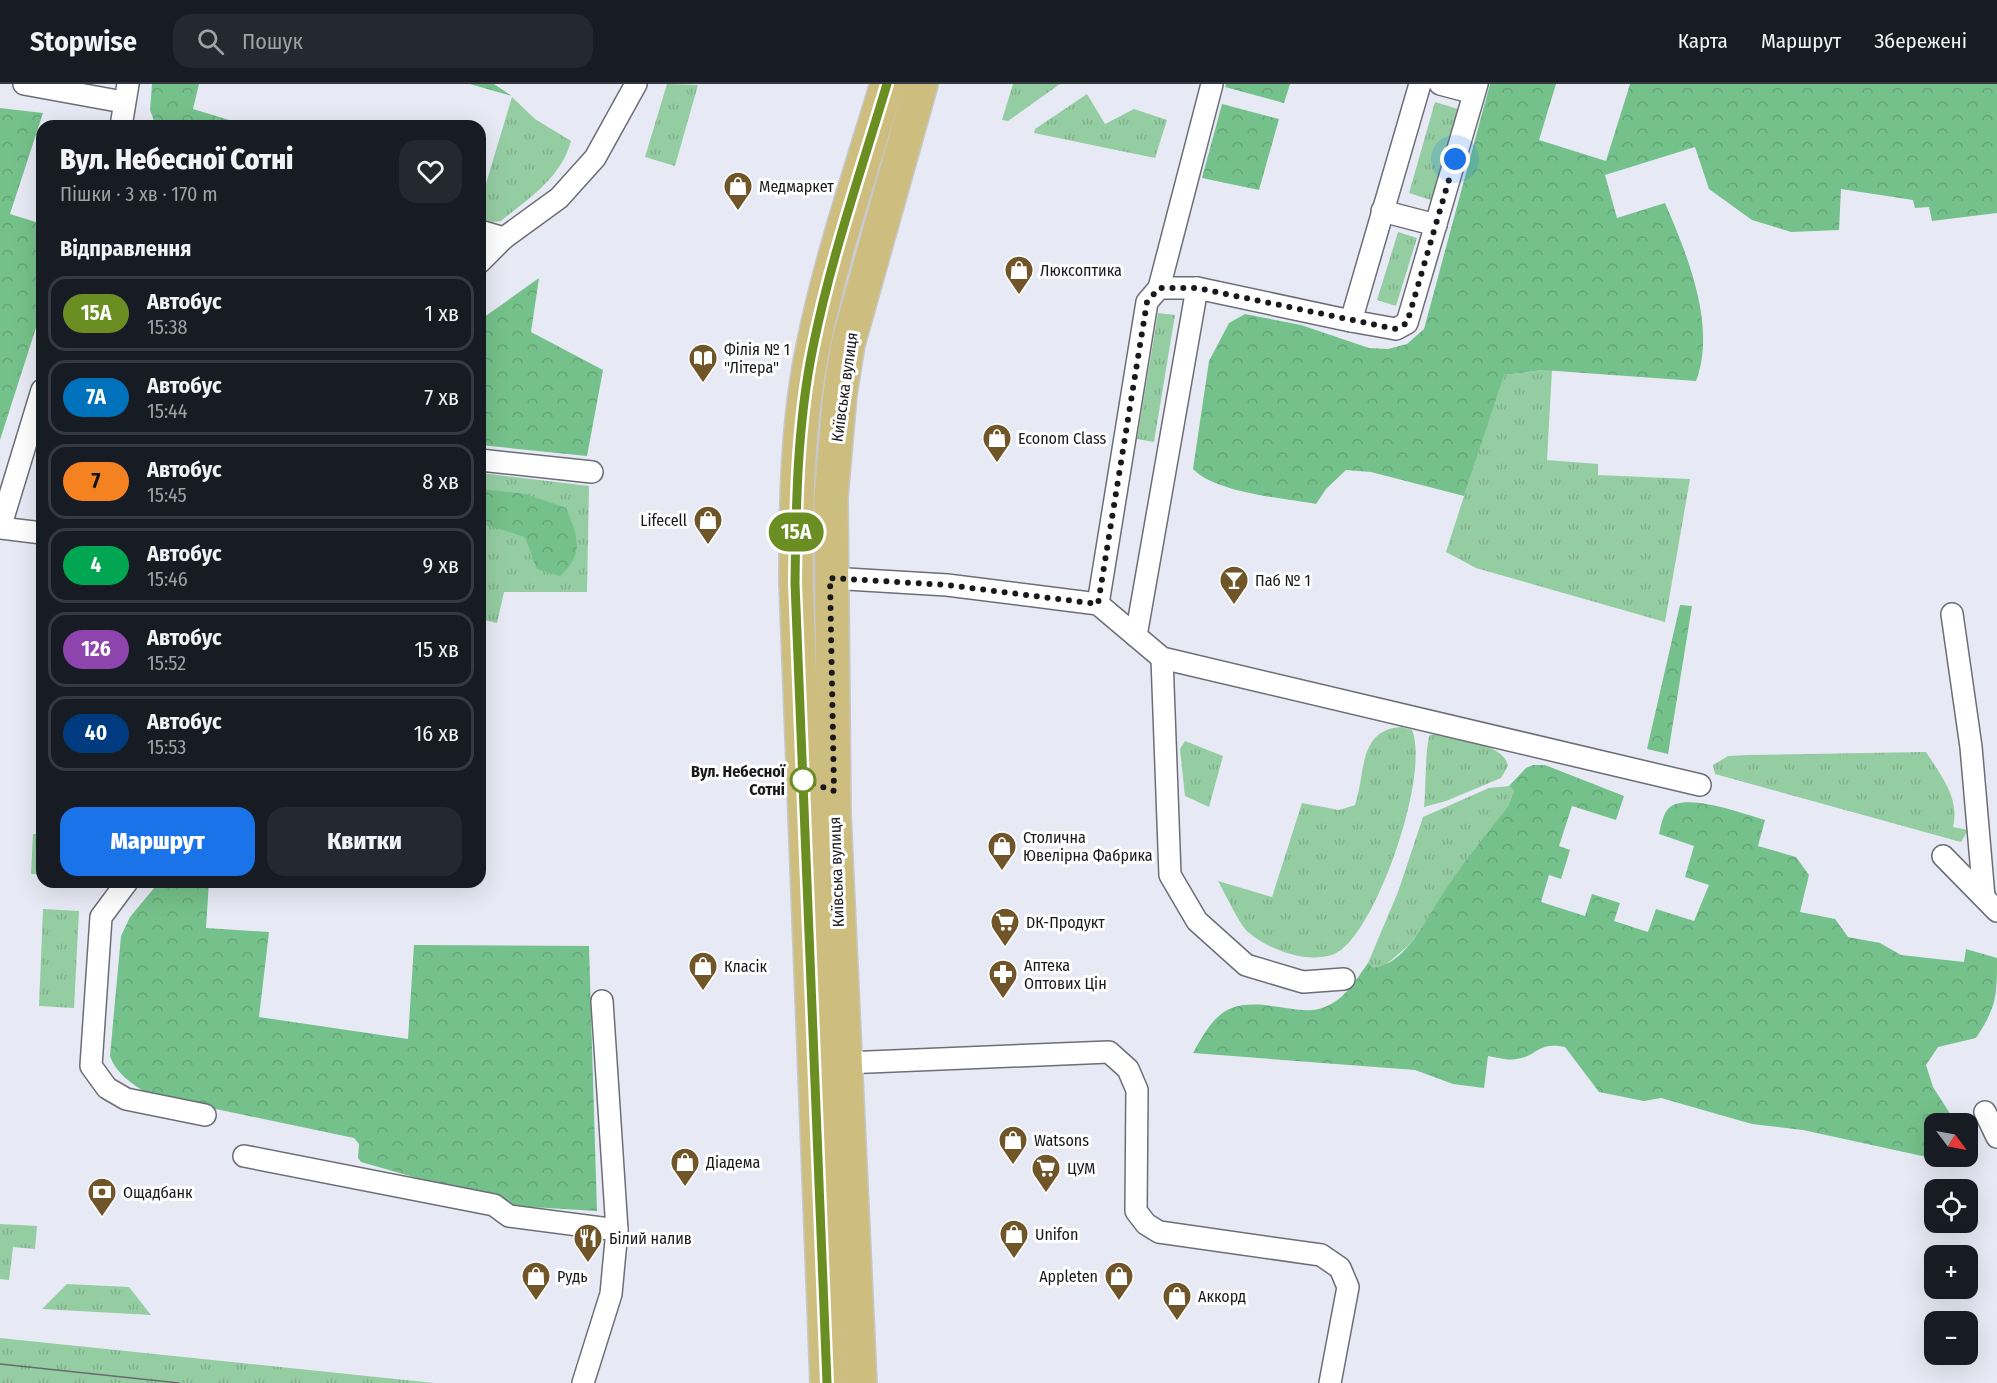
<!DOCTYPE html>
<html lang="uk">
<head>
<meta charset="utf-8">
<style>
	body { margin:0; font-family:"Fira Sans Condensed",sans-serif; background:#242831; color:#f1f3f6; height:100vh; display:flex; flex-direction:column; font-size:22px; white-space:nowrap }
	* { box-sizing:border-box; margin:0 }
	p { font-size:20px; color:#9ea1a6 }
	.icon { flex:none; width:33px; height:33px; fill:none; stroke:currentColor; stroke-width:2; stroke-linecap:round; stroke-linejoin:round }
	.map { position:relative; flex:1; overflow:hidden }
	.details { position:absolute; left:36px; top:36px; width:450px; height:768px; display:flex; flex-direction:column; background:#171b24; border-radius:18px; box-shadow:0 6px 24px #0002 }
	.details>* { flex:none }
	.badge { padding:0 12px; border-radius:20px; font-size:21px; line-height:39px }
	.needle { width:39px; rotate:122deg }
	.tools { position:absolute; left:1924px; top:1029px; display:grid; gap:12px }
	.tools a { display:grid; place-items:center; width:54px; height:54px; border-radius:12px; background:#171b24; box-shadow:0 6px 24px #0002; font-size:30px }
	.you { position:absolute; width:30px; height:30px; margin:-15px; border:4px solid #fff; border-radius:50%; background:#1a73e8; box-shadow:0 0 0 9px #1a73e833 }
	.map>.badge { position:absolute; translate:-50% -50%; box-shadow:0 0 0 3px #fff }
	h2 { padding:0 24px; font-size:22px; line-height:54px }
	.round { display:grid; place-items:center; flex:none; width:63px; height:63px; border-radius:18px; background:#242831 }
	.head { display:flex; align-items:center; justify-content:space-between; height:102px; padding:0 24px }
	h1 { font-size:28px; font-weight:800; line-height:45px }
	.action { display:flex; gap:12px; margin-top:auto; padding:12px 24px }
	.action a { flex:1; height:69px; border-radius:18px; background:#1a73e8; color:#fff; font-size:24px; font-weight:800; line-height:69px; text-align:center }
	.action a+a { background:#242831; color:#f1f3f6 }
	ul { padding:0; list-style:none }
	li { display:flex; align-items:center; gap:18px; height:75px; margin:0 12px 9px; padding:0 12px; border:3px solid #363941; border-radius:18px }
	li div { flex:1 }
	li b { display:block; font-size:22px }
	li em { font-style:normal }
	li .badge { min-width:66px; font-weight:700; text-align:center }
	header { display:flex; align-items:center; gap:36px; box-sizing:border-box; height:84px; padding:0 30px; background:#171b24; border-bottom:2px solid #363941 }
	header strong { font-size:28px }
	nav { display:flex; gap:33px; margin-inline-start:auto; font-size:21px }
	.search { width:420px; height:54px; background:#242831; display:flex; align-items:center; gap:15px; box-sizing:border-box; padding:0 21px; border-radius:18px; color:#9ea1a6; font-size:22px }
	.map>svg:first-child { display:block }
</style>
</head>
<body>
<header>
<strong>Stopwise</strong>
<div class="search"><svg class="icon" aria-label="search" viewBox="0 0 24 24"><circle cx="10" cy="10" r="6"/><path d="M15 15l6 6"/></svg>Пошук</div>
<nav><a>Карта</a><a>Маршрут</a><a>Збережені</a></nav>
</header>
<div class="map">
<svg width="1997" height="1299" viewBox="0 0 1997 1299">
	<defs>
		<pattern id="grass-tufts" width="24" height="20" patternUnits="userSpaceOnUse" patternTransform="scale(1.5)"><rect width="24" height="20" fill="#95cda3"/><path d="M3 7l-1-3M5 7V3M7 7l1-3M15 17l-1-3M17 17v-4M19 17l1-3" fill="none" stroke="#80af8c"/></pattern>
		<pattern id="forest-crowns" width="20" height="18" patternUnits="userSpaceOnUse" patternTransform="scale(1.5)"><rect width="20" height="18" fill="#75c18b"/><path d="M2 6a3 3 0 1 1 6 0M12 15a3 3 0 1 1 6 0" fill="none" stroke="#65a578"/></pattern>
	</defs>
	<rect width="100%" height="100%" fill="#e7eaf4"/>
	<g fill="url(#grass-tufts)">
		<path d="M667 0 698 1 675 82 645 73Z"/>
		<path d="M1013 0H1060L1008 37 1002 36Z"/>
		<path d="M1087 10 1105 40 1134 25 1167 36 1155 74 1034 49 1035 45Z"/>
		<path d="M512 13 535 35 571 57C561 94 529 114 501 137L492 138 480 135V105L484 106Z"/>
		<path d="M1435 18 1458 25 1431 116 1409 109Z"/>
		<path d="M1398 148 1417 154 1396 222 1377 216Z"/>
		<path d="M1158 229 1175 231 1154 358 1137 355Z"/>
		<path d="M1543 286H1552L1547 376 1598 380V391L1690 395 1665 538 1476 484 1446 468 1503 291Z"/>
		<path d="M480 389 589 402 587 508H504L497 539 480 535Z"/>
		<path d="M1402 643 1412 646C1430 690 1379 838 1341 866 1316 884 1268 866 1248 848 1239 840 1225 809 1218 797L1272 813 1302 719 1339 726 1355 721C1366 688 1358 645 1402 643Z"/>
		<path d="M1437 650C1456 654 1505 660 1508 682L1501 694 1446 717 1424 723C1426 708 1425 660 1430 651Z"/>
		<path d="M1185 657 1223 672 1209 723 1185 712 1180 665Z"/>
		<path d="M1926 668C1941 692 1960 713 1953 743L1968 746 1961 758 1715 690 1713 681 1728 672 1748 671Z"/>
		<path d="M1509 702 1514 707 1508 722 1428 838 1408 862 1383 883 1371 885 1368 879 1398 808 1423 733 1489 704Z"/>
		<path d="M33 750H42V790H31Z"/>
		<path d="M43 825 79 827 74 924 39 922Z"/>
		<path d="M0 1140 37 1142 35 1165 13 1163 9 1196 0 1195Z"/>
		<path d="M67 1200 129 1203 151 1231 42 1225Z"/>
		<path d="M0 1254 434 1299H0Z"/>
	</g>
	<g fill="url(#forest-crowns)">
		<path d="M152 0H199L193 25 249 42H156L150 26Z"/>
		<path d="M471 0H494L512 12 470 0Z"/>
		<path d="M1226 0H1290L1284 19 1225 3Z"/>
		<path d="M1490 0H1556L1539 56 1606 77 1630 0H1997V129L1932 137 1929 123 1915 124 1913 116 1841 105 1839 146 1791 148 1752 136 1709 105 1695 63 1605 91 1617 134 1665 119C1687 170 1717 242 1696 297L1543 286 1504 291 1464 412 1371 388 1346 386 1326 405 1316 420C1283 414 1216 409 1193 385L1209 277 1229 239 1245 230 1301 241 1369 264 1388 265 1407 260 1424 245Z"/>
		<path d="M1222 20 1279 35 1259 106 1202 94Z"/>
		<path d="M0 24 43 29 10 130 42 140V225L0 356Z"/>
		<path d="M539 194 531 248 603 286 587 372 480 361V236Z"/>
		<path d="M480 405 526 410 566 424C578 453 585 469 560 492L537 485 525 453 480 439Z"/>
		<path d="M1680 521 1692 522 1668 670 1647 665Z"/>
		<path d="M1533 681H1545L1624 712 1616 736 1572 722 1559 762 1570 766 1561 795 1549 791 1541 818 1585 832 1592 810 1620 819 1614 837 1648 848 1656 825 1694 837 1709 801 1685 793 1694 762 1659 750C1661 742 1663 729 1669 724 1686 708 1744 730 1765 736L1758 762 1796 773 1809 791 1800 828 1835 835 1848 853 1880 859 1901 871 1964 878 1966 865 1997 874C1997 912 1997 922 1976 954L1938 963 1926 981 1933 1003 1956 1039 1935 1040V1072L1967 1073 1968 1082 1803 1046 1752 1040 1661 1014 1644 1017 1599 1008 1565 963C1537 957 1537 973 1516 975 1508 977 1496 973 1488 972L1484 1004 1453 1000 1415 986 1193 969C1219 921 1232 915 1286 924 1298 926 1311 928 1322 924 1344 917 1356 896 1368 879L1373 884C1407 880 1427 833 1444 808 1463 778 1487 751 1508 722L1514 707 1509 702 1526 684Z"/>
		<path d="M159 798H209L206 844 269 848 259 933 408 955 414 861 589 862 597 1127 514 1122 361 1078 358 1074 359 1060 354 1054 149 1011C132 999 117 991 110 972L121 852 130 833Z"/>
	</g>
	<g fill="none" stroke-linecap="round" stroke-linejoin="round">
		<g stroke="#6c6e77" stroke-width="24">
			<g id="service">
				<path d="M24 0 123 18"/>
				<path d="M1440 0 1474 9"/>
				<path d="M121 42 128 0"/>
				<path d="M1382 127 1436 141"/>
				<path d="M480 147 504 154"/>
				<path d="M480 178 504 154 559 114 595 74 636 0"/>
				<path d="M1159 204 1212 0"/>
				<path d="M1351 237 1396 245 1407 239 1477 0"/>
				<path d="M42 306 0 444 42 449"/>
				<path d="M480 376 592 388"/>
				<path d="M830 494 947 501 1098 520 1162 574 1700 701"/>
				<path d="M1098 520 1147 218 1159 204H1197L1351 237 1420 0"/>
				<path d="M1952 530 1971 663 1984 813"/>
				<path d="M1136 552 1197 204"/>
				<path d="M1162 574 1170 791 1197 837 1246 881 1303 898 1344 895"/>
				<path d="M1943 772 1997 827"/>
				<path d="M127 798 101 833 91 982 107 1004 126 1015 205 1031"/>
				<path d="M602 917 617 1146"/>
				<path d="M845 979 1109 968 1128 985 1137 1006 1136 1127 1146 1140 1159 1148 1321 1171 1340 1184 1348 1203 1330 1299"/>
				<path d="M1985 1028 1997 1053"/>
				<path d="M244 1072 494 1121 509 1132 617 1146 611 1210 583 1299"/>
			</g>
		</g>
		<g stroke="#c8c8c9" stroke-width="36">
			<g id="primary">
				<path d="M827 1299 796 499C796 421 797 341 813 263 831 174 861 87 887 0"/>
				<path d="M860 1299 834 731 831 413 840 310 848 260 921 0"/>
			</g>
		</g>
		<use href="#service" stroke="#fff" stroke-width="21"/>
		<use href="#primary" stroke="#cdbd7f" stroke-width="33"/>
		<path stroke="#686a70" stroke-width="1.5" d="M0 1280 179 1299"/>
	</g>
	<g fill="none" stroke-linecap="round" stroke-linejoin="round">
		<g stroke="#fff" stroke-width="14">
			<path id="line" d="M827 1299 795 499C796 421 797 341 813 263 831 174 861 87 887 0"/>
		</g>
		<use href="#line" stroke="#6b8e23" stroke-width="9"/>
		<path stroke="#19191d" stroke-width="6" stroke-dasharray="0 10.8" d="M803 696 834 707 830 494 947 501 1098 520 1147 218 1159 204H1197L1396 245 1407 239 1455 75"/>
	</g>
	<defs>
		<g id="shop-pin" transform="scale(1.5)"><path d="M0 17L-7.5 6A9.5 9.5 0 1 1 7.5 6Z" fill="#6f5527" stroke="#fff"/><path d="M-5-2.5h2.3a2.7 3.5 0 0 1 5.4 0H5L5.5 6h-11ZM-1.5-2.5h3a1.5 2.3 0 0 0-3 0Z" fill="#fff"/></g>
		<g id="library-pin" transform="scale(1.5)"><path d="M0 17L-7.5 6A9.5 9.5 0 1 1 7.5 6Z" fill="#6f5527" stroke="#fff"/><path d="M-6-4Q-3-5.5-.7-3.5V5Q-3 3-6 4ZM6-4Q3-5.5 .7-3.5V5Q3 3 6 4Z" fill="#fff"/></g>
		<g id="bar-pin" transform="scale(1.5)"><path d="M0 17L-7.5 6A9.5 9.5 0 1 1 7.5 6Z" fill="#6f5527" stroke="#fff"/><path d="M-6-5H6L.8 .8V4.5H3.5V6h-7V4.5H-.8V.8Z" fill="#fff"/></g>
		<g id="supermarket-pin" transform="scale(1.5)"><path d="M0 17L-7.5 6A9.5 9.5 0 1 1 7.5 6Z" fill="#6f5527" stroke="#fff"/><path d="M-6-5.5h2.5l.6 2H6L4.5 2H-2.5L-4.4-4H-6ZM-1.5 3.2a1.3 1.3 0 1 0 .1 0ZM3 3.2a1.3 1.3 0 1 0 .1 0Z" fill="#fff"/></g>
		<g id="pharmacy-pin" transform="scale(1.5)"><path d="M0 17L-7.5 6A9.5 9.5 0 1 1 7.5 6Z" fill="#6f5527" stroke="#fff"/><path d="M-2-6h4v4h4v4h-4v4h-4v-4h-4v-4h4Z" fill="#fff"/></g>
		<g id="bank-pin" transform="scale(1.5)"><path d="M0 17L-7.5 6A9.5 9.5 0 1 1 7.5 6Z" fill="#6f5527" stroke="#fff"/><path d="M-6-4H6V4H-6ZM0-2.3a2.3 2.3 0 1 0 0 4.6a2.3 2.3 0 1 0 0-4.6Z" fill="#fff"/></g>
		<g id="restaurant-pin" transform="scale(1.5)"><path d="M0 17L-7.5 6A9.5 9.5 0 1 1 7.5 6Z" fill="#6f5527" stroke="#fff"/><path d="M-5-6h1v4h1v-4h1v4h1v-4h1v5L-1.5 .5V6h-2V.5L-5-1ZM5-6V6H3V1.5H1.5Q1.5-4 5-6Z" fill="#fff"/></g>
	</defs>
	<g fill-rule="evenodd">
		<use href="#shop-pin" x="738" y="102"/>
		<use href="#shop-pin" x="1019" y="186"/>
		<use href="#library-pin" x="703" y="274"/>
		<use href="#shop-pin" x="997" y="354"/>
		<use href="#shop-pin" x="708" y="436"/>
		<use href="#bar-pin" x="1234" y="496"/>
		<use href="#shop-pin" x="1002" y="762"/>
		<use href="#supermarket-pin" x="1005" y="838"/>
		<use href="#shop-pin" x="703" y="882"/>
		<use href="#pharmacy-pin" x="1003" y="890"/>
		<use href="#shop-pin" x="1013" y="1056"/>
		<use href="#shop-pin" x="685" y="1078"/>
		<use href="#supermarket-pin" x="1046" y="1084"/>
		<use href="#bank-pin" x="102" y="1108"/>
		<use href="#shop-pin" x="1014" y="1150"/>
		<use href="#restaurant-pin" x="588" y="1154"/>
		<use href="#shop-pin" x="536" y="1192"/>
		<use href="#shop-pin" x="1119" y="1192"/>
		<use href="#shop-pin" x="1177" y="1212"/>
	</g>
	<circle fill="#fff" stroke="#6b8e23" stroke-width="3" cx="803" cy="696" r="12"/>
	<g text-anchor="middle" stroke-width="6" stroke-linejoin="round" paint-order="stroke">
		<g font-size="16" fill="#19191d" stroke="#fff" text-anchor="start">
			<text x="759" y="108">Медмаркет</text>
			<text x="1040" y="192">Люксоптика</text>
			<text x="724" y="271">Філія № 1<tspan x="724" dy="18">"Літера"</tspan></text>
			<text x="1018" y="360">Econom Class</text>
			<text x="687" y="442" text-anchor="end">Lifecell</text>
			<text x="1255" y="502">Паб № 1</text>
			<text x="1023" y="759">Столична<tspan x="1023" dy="18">Ювелірна Фабрика</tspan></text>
			<text x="1026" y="844">DК-Продукт</text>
			<text x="1024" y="887">Аптека<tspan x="1024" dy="18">Оптових Цін</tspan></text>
			<text x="724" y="888">Класік</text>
			<text x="1034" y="1062">Watsons</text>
			<text x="706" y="1084">Діадема</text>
			<text x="1067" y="1090">ЦУМ</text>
			<text x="123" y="1114">Ощадбанк</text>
			<text x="1035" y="1156">Unifon</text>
			<text x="609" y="1160">Білий налив</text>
			<text x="557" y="1198">Рудь</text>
			<text x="1098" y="1198" text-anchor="end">Appleten</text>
			<text x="1198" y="1218">Аккорд</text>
		</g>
		<g font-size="16" fill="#19191d" stroke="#fff">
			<text transform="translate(844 303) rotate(-82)" y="6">Київська вулиця</text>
			<text transform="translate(836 788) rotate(-92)" y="6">Київська вулиця</text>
		</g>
		<g font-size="16" font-weight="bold" fill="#19191d" stroke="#fff" text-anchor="end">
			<text x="785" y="693">Вул. Небесної<tspan x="785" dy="18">Сотні</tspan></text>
		</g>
	</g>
</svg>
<div class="tools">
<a><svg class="needle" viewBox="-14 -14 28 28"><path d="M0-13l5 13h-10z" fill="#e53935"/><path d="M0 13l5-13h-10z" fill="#9ea1a6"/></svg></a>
<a><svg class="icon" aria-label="locate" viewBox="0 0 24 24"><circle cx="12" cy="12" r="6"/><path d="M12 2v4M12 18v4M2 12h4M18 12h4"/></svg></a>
<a>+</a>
<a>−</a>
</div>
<div class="you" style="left:1455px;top:75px"></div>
<b class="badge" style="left:796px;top:448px;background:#6b8e23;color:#fff">15A</b>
<section class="details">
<div class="head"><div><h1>Вул. Небесної Сотні</h1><p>Пішки · 3 хв · 170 m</p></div><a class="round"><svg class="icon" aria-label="heart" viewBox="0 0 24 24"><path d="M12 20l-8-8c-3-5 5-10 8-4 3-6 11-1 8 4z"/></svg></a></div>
<h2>Відправлення</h2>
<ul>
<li><span class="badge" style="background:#6b8e23;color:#fff">15A</span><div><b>Автобус</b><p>15:38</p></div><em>1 хв</em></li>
<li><span class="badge" style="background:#0072bc;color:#fff">7А</span><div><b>Автобус</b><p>15:44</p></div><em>7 хв</em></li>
<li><span class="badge" style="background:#f58220;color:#111">7</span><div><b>Автобус</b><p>15:45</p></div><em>8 хв</em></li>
<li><span class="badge" style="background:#00a651;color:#fff">4</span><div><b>Автобус</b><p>15:46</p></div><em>9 хв</em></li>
<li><span class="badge" style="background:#8e44ad;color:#fff">126</span><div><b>Автобус</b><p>15:52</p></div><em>15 хв</em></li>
<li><span class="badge" style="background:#003b80;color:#fff">40</span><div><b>Автобус</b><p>15:53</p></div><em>16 хв</em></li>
</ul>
<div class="action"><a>Маршрут</a><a>Квитки</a></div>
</section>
</div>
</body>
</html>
